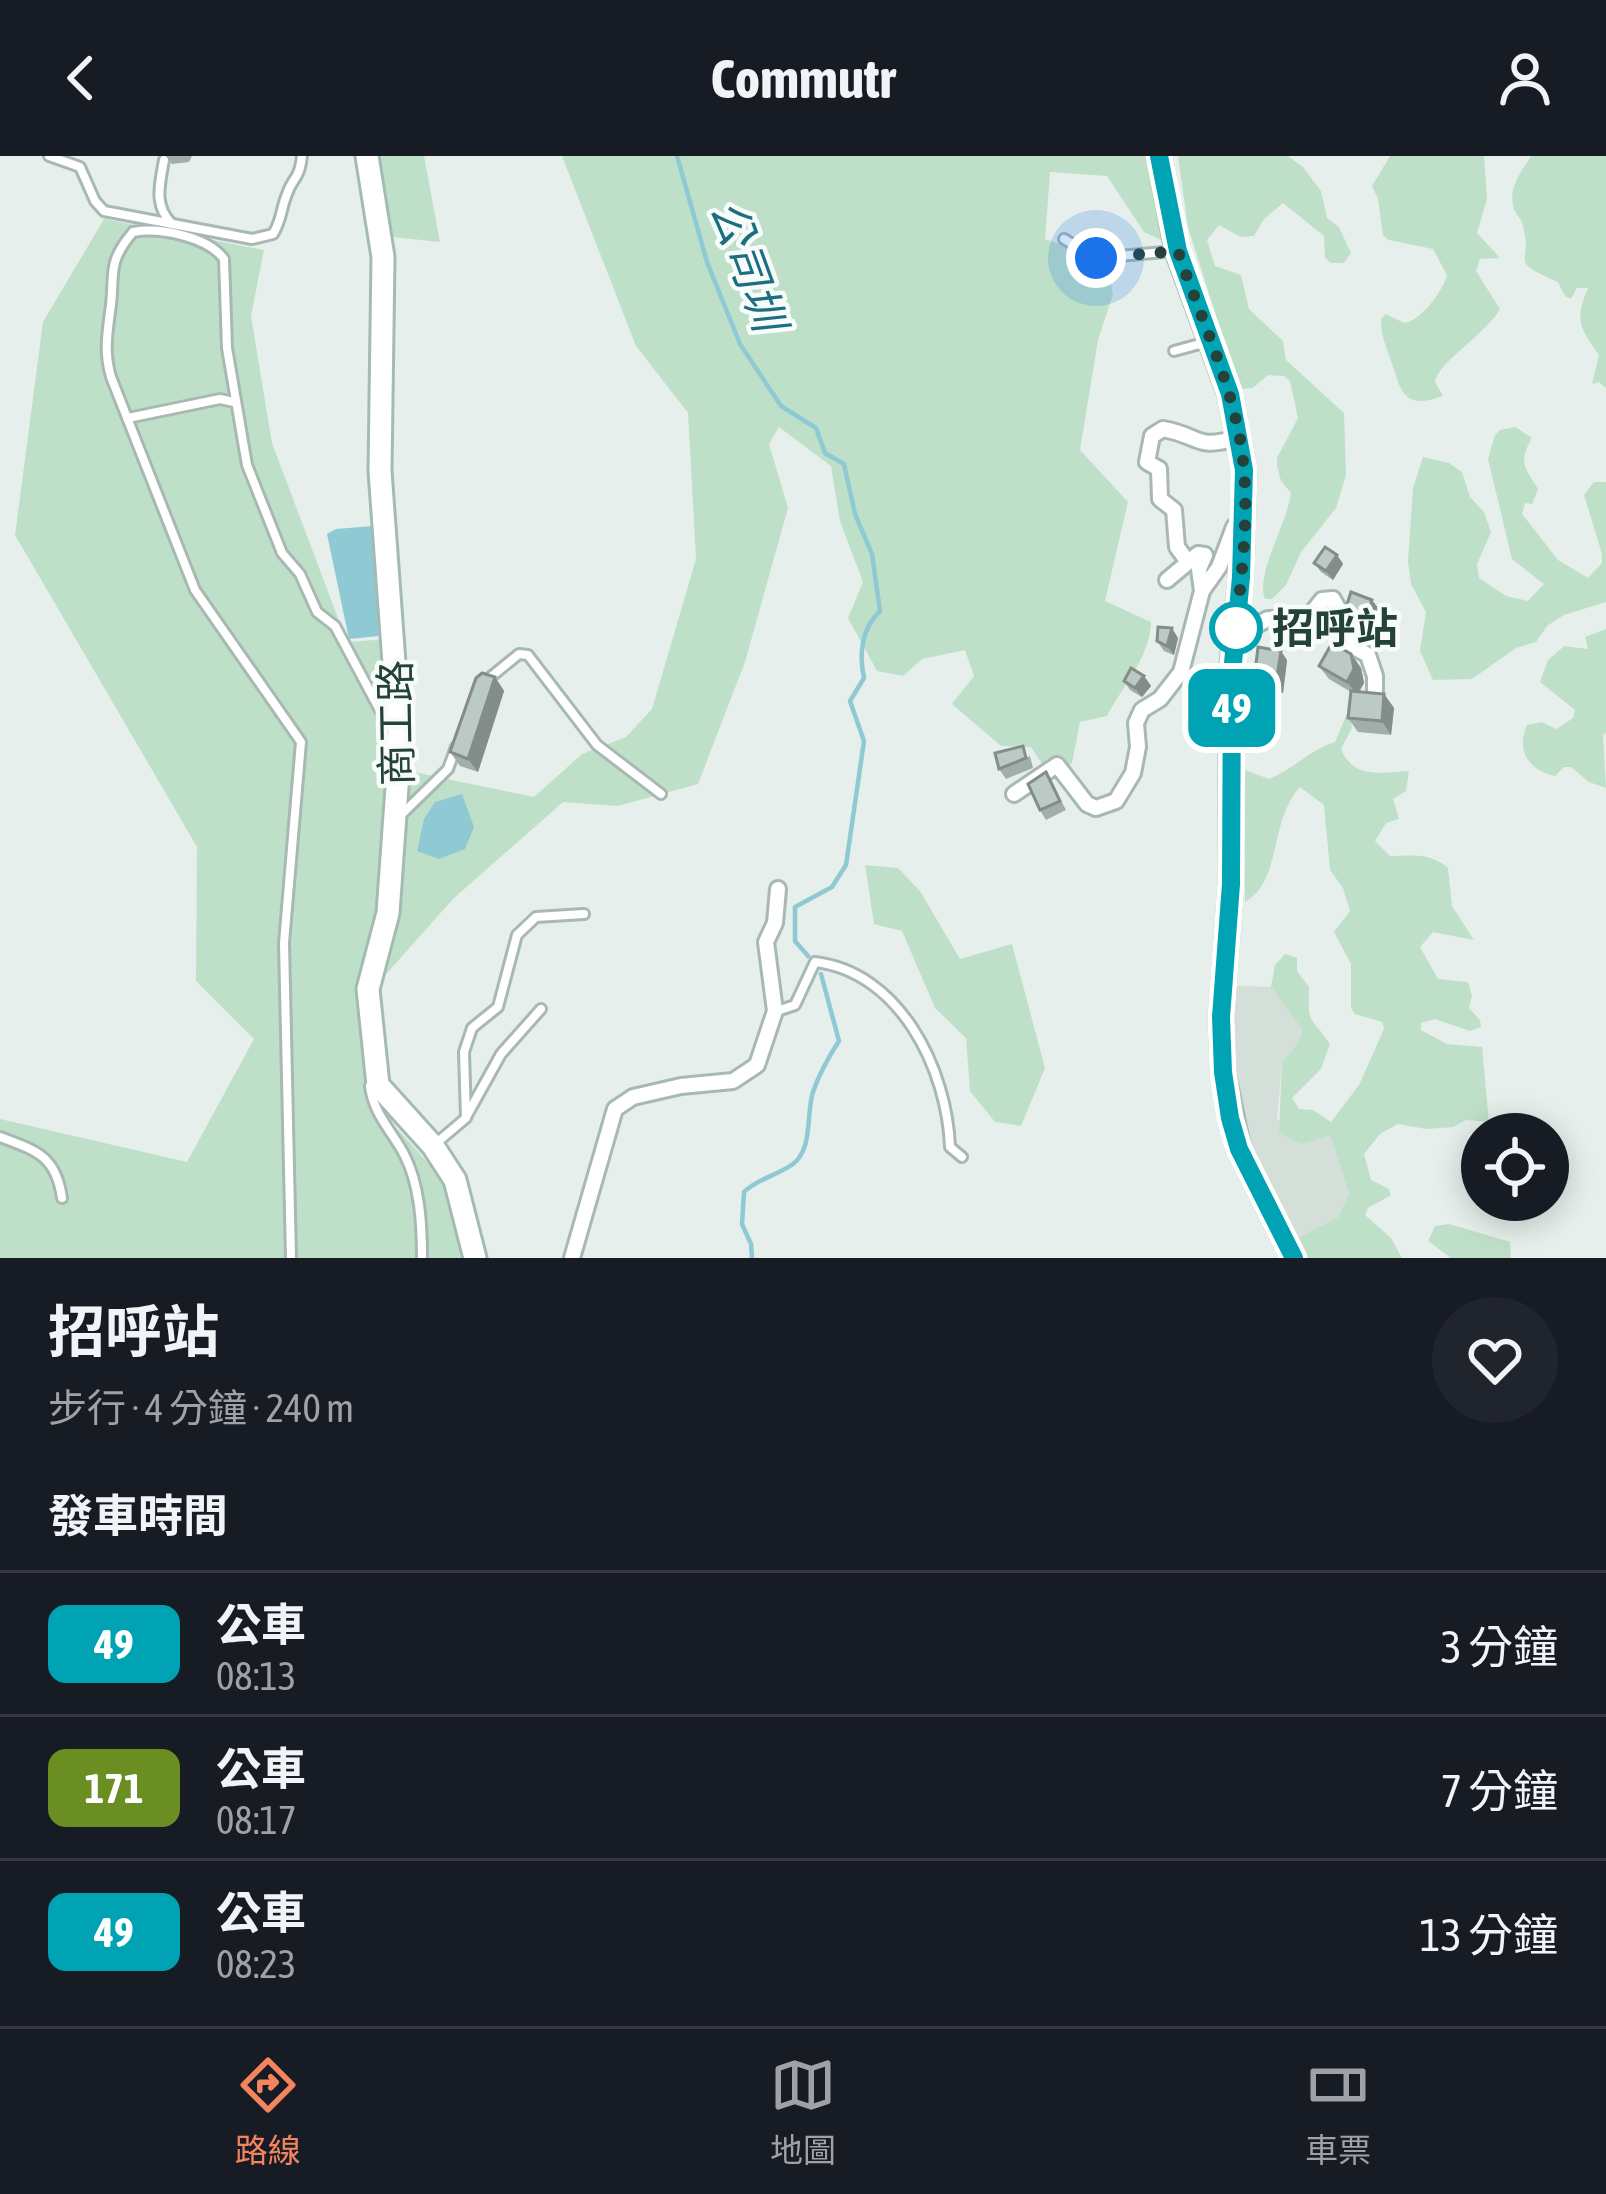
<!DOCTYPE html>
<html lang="zh-TW">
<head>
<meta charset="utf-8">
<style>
	body { margin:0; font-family:"Asap Condensed","Noto Sans TC",sans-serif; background:#20242c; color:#f1f3f6; height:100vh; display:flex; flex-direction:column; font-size:45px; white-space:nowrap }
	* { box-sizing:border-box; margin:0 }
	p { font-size:39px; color:#9ea1a6 }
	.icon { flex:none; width:66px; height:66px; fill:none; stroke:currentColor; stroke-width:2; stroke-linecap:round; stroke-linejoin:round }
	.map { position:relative; height:1102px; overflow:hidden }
	.side { display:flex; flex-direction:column; background:#171b24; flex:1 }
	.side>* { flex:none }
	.badge { padding:0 24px; border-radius:18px; font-size:42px; line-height:78px }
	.tools { position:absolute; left:1461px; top:957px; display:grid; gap:24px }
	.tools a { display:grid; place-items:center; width:108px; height:108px; border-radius:50%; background:#171b24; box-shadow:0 6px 30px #0003; font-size:60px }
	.you { position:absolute; width:60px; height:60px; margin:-30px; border:9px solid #fff; border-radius:50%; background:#1a73e8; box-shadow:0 0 0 18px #1a73e833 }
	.map>.badge { position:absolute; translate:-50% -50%; box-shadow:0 0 0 6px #fff }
	h2 { padding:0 48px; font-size:45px; line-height:108px }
	.round { display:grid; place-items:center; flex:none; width:126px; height:126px; border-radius:63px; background:#20242c }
	.headline { display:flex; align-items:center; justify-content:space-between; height:204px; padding:0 48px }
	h1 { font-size:57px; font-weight:700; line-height:90px }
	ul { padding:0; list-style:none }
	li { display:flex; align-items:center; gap:36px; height:144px; padding:0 48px; border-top:3px solid #363941 }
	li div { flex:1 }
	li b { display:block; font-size:45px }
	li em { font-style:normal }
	li .badge { min-width:132px; font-weight:700; text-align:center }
	header { display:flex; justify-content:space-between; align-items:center; height:156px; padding:0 48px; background:#171b24; font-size:54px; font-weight:700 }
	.tab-bar { display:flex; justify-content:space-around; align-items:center; height:168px; border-top:3px solid #363941; background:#171b24; font-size:33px; color:#9ea1a6 }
	.tab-bar a { display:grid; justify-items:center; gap:6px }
	.tab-bar .on { color:#f4845f }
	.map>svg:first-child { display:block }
</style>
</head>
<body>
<header><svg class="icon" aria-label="back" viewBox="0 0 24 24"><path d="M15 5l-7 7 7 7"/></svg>Commutr<svg class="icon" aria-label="person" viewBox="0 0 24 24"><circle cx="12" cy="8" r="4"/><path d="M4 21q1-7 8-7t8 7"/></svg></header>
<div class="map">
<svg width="1606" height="1102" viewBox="0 0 1606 1102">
	<rect width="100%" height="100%" fill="#e6efeb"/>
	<path fill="#d4dfda" d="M1222 829 1271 831 1302 872 1298 887 1282 906 1277 964 1330 979 1349 1038 1338 1061 1286 1088 1228 972Z"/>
	<g fill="#bfe0c8">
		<path d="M362 0H424L440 86 373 79Z"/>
		<path d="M562 0H1154L1172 89 1144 76 1107 20 1050 16 1045 83 1106 104 1113 138 1098 184 1080 294 1128 346 1105 445 1151 466C1150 501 1124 528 1107 560L1080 566 1072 607 1050 620 1031 591 1001 590 952 548 974 520 965 494 922 503 903 520 877 515 848 462 863 426 840 365 831 310 779 271 769 288 788 352 745 506 698 628 618 650 563 646 453 743 364 843 386 756 394 612 534 641 582 598 626 581 652 553 696 403 688 257 636 190Z"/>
		<path d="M1178 0H1288L1303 11 1321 35 1327 62 1339 71 1351 97 1344 107H1331L1325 102 1324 80 1283 47 1264 63 1254 80 1241 81 1219 69 1207 84 1215 110 1241 119 1249 153 1283 185 1286 204 1344 257 1346 319 1336 352 1301 396 1286 429 1272 443H1265C1255 419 1287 368 1291 337L1281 325 1277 310V302L1298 262 1290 225 1284 220 1268 219 1253 232 1239 233 1188 71Z"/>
		<path d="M1390 0H1484L1487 43 1477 77 1500 102 1480 103 1476 115 1500 153C1485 179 1438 206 1435 226L1443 240C1400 256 1401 231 1390 202 1385 187 1381 180 1381 163L1386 158 1404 167C1420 166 1443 135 1447 119L1433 93 1389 84 1383 79 1378 43 1372 30Z"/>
		<path d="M1531 0H1606V232L1599 226 1592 228 1599 199C1580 172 1574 165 1588 132H1577L1571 143 1565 140 1558 126C1505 103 1534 110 1523 70 1522 63 1516 59 1514 53 1507 32 1521 17 1531 0Z"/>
		<path d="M104 63 264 94 251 160 272 287 347 486 389 483 392 612 382 756 361 843 375 948 438 1018 457 1050 466 1102H0V963L187 1006 254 883 196 825 197 691 15 379 43 166Z"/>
		<path d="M1515 271 1532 282C1517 308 1526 312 1538 333L1532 348 1525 347 1522 358 1558 404 1588 422 1602 407V398L1584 339 1594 326H1606V446L1564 459 1547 470 1536 486 1516 492 1472 523 1433 524 1420 495 1426 456 1411 428 1408 405 1413 332 1423 301 1449 307 1462 316 1470 341 1484 356 1491 376 1477 408 1479 422 1506 440 1528 445 1544 428 1512 403 1488 303 1495 279 1500 274Z"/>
		<path d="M1606 473V577L1603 579 1606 632 1589 626 1571 611H1564L1555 620C1528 614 1516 594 1527 569L1542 566 1556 573 1573 562 1575 554 1540 526 1548 504 1564 490 1588 493 1585 481Z"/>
		<path d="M1349 553 1352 572 1341 593C1354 624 1381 616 1409 615L1406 635 1393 643 1399 663 1386 667 1375 685 1390 700C1411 700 1429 696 1448 712L1452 750 1474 784 1433 776 1420 791 1438 823 1468 826 1472 840 1469 852 1480 864 1481 871 1470 875 1435 863 1421 867V874L1447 888 1482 891 1489 966 1466 964 1453 971 1426 973 1398 968 1380 978 1364 998 1371 1024 1389 1033 1391 1039 1368 1052 1365 1059 1391 1082 1402 1102H1292L1286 1088 1338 1061 1349 1038 1330 979 1301 988 1279 977 1282 906 1298 887 1302 873 1271 831 1275 809 1285 798 1297 802V815L1309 831C1308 872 1310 858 1330 888L1321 913 1292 942 1299 953 1313 954 1331 966 1359 929 1384 873 1382 866 1355 858 1351 852V808L1334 776 1350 755 1343 732 1330 714 1324 649 1300 631C1268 666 1283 724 1245 746V614L1269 623C1294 613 1311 593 1335 586Z"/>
		<path d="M865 709 898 712 920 735 960 803 1012 788 1045 912 1021 970 995 966 970 935 966 882 935 852 902 775 874 768Z"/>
		<path d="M1449 1068 1510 1086 1511 1102H1451L1428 1085 1435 1070Z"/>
	</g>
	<g fill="#8ec9d4">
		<path d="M373 370 383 472 379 480 349 483 327 378 336 373Z"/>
		<path d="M462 638 474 671 465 693 439 703 417 695 424 663 435 646Z"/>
	</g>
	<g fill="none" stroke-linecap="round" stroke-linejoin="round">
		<g stroke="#8ec9d4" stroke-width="4.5">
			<path d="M677 0 707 106 740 188 781 250 816 272 825 297 844 308 855 358 872 398 880 455C861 473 859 499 864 522L850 545 864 585 846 709 832 731 795 751V785L808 800"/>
			<path d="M752 1102 751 1088 742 1068 744 1036C759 1022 778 1019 793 1008 813 993 806 958 813 936 819 918 828 902 839 885L821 818"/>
		</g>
		<g stroke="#a8b8b2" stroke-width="14">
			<g id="lane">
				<path d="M49 0 80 11 95 45 104 55 252 83 273 78C282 64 281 52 287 38 293 20 299 25 302 0"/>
				<path d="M164 4C160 28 153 49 172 68"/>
				<path d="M1064 83 1096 102 1176 95"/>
				<path d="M1174 195 1207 186"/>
				<path d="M128 262 220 243 234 246"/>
				<path d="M487 524 519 498 528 499 597 589 661 638"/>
				<path d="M403 657 448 613 456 591"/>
				<path d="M777 855 795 849 815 806C900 816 947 913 950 991L962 1001"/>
				<path d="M370 930C373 957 391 974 404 998 420 1029 422 1068 422 1102"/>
				<path d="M466 961 501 898 541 853"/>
				<path d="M0 981C37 995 56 1000 62 1042"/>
				<path d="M434 989 466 962 464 896 472 872 498 851 517 779 536 761 584 758"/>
				<path d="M291 1102 284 787 301 586 195 434 111 221C104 197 107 180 110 156 116 119 105 109 133 76 160 71 208 81 224 103L227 192 247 309 282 397 300 418 317 456 335 470 382 558 389 612"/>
			</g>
		</g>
		<g stroke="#a8b8b2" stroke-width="20">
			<g id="street">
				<path d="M1188 406 1177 391 1174 354 1160 343 1159 313 1147 306 1152 280 1163 273C1203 280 1193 295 1240 281"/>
				<path d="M1167 424 1198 398 1205 399 1199 413 1202 435"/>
				<path d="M1235 480 1268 463 1308 462 1322 444 1333 443 1345 465 1350 489 1368 499 1375 520V538"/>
				<path d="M1014 638 1057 609 1087 648 1096 652 1116 645 1133 617 1138 591 1136 567 1142 554 1160 543 1181 516 1202 435 1219 411 1234 371 1241 364"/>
				<path d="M572 1102 615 953 633 941 681 930 733 925 757 909 775 855 766 786 775 767 778 733"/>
			</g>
		</g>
		<g stroke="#a4bbb3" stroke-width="27">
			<g id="secondary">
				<path d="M367 0 383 101 380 315 400 589 388 757 368 833 378 929 433 990 455 1024 475 1102"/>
				<path d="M1159 0 1177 95 1230 239 1244 314 1241 421 1231 518V728L1221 861 1223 916 1239 993 1294 1102"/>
			</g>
		</g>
		<use href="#lane" stroke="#fff" stroke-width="8"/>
		<use href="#street" stroke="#fff" stroke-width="14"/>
		<use href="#secondary" stroke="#fff" stroke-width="21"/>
	</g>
	<g fill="#a1aea9">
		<path d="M166 0H192L189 6 172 8Z"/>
		<path d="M1337 399 1343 408 1333 424 1321 416 1314 407Z"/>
		<path d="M1379 453 1369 480 1359 476 1352 467Z"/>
		<path d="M1178 482 1174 499 1164 495 1157 485Z"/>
		<path d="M1351 498 1361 512 1364 527 1359 536 1384 538 1394 552 1391 579 1358 576 1348 562 1351 536 1329 523 1319 510Z"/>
		<path d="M1287 504 1283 537 1260 534 1254 524Z"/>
		<path d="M1144 520 1151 530 1142 541 1130 534 1124 525Z"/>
		<path d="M495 521 504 535 478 616 460 610 450 596Z"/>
		<path d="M1269 544 1275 553 1277 578 1261 580 1254 570Z"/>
		<path d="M1030 600 1033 612 1006 623 999 613Z"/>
		<path d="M1046 616 1066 654 1046 664 1040 654Z"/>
	</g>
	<g fill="#838d89">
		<path d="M1337 399 1343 408 1333 424 1326 415Z"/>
		<path d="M1372 444 1379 453 1369 480 1363 471Z"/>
		<path d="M1172 472 1178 482 1174 499 1167 490Z"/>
		<path d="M1281 495 1287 504 1283 537 1276 527Z"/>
		<path d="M1351 498 1361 512 1364 527 1357 539 1347 526Z"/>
		<path d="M1144 520 1151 530 1142 541 1135 532Z"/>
		<path d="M495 521 504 535 478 616 468 603Z"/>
		<path d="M1384 538 1394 552 1391 579 1382 565Z"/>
		<path d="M1269 544 1275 553 1277 578 1270 569Z"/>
	</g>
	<g fill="#bbcac4" stroke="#838d89" stroke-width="3">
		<path d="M1325 391 1337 399 1326 415 1314 407Z"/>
		<path d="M1351 436 1372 444 1363 471 1352 467 1347 448Z"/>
		<path d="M1158 471 1172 472 1167 490 1157 485Z"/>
		<path d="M1332 487 1351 498 1354 513 1347 526 1319 510Z"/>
		<path d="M1258 491 1281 495 1276 527 1254 524Z"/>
		<path d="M1131 512 1144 520 1135 532 1124 525Z"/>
		<path d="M482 517 495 521 468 603 450 596 476 522Z"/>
		<path d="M1351 535 1384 538 1382 565 1348 562Z"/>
		<path d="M1269 544 1270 569 1254 570 1252 545Z"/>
		<path d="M1023 590 1026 602 999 613 995 597Z"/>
		<path d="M1046 616 1060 645 1040 654 1028 628Z"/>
	</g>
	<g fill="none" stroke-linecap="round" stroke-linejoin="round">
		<g stroke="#fff" stroke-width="27">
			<path id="line" d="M1159 0 1178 95 1230 238 1244 314 1241 421 1232 518 1231 728 1221 861 1223 916 1230 962 1239 993 1294 1102"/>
		</g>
		<use href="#line" stroke="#00a3b4" stroke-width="18"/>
		<path stroke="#24423a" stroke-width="12" stroke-dasharray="0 21.6" d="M1096 102 1178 95C1198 155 1227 216 1239 278 1252 343 1242 415 1235 480L1236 472"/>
	</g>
	<circle fill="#fff" stroke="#00a3b4" stroke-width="6" cx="1236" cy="472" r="24"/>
	<g text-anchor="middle" stroke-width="9" stroke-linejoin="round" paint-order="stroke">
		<g font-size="42" font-weight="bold" fill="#24423a" stroke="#f7fbf9" text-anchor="start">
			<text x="1272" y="487">招呼站</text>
		</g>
		<g font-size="42" fill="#24423a" stroke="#f7fbf9">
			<text transform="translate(396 567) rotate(-91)" y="15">商工路</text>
		</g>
		<g font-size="45" font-style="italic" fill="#1c6f80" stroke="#f7fbf9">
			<text transform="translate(748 109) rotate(70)" y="16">公司圳</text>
		</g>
	</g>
</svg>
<div class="tools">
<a><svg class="icon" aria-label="locate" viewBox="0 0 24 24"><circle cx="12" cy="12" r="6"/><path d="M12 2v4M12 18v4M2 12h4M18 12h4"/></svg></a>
</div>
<div class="you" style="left:1096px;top:102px"></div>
<b class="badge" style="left:1232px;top:552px;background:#00a3b4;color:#fff">49</b>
</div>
<section class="side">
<div class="headline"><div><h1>招呼站</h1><p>步行 · 4 分鐘 · 240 m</p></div><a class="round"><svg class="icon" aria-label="heart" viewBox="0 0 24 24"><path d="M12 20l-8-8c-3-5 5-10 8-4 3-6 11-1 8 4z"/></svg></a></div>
<h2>發車時間</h2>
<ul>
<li><span class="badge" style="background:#00a3b4;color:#fff">49</span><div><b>公車</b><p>08:13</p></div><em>3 分鐘</em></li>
<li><span class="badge" style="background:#6b8e23;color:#fff">171</span><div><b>公車</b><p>08:17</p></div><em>7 分鐘</em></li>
<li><span class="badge" style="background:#00a3b4;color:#fff">49</span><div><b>公車</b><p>08:23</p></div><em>13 分鐘</em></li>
</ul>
</section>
<nav class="tab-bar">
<a class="on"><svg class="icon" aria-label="directions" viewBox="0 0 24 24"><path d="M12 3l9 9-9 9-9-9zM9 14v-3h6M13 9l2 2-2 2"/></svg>路線</a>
<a><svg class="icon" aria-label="map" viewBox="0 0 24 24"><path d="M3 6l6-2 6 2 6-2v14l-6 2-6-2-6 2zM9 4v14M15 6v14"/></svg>地圖</a>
<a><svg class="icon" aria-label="tickets" viewBox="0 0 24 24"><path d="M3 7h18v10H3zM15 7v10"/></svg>車票</a>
</nav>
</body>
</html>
